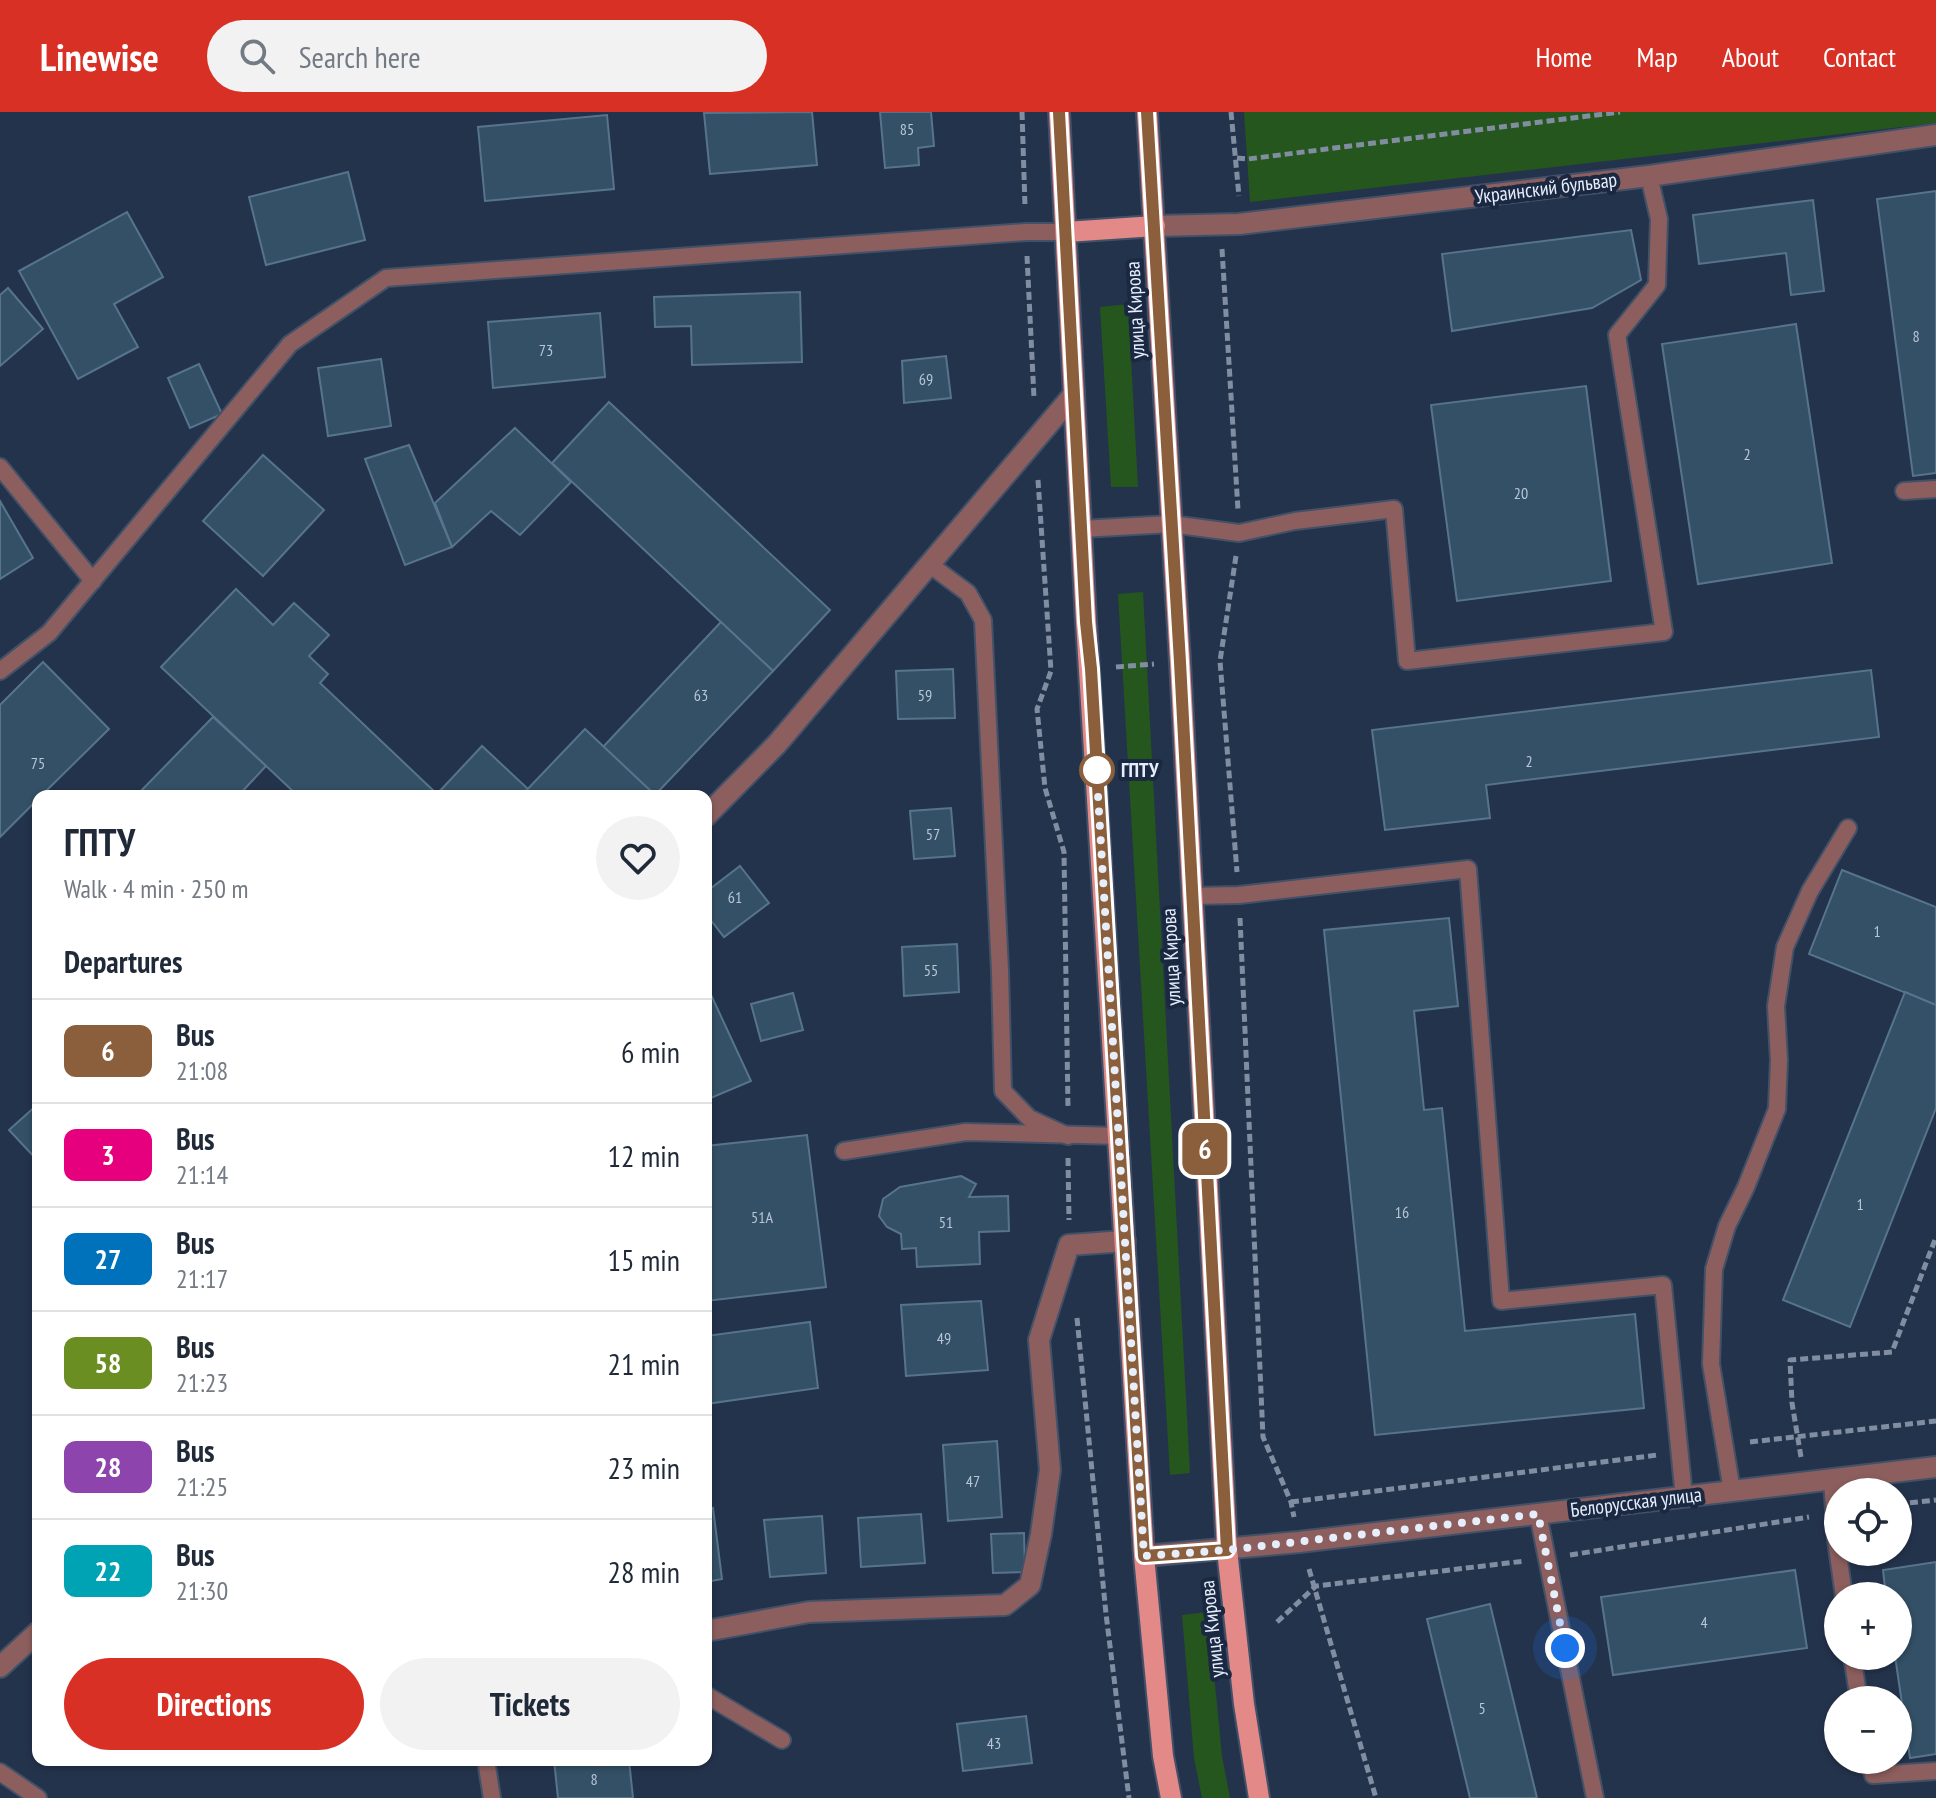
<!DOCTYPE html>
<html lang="en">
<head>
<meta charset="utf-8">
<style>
	body { margin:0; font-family:"PT Sans Narrow",sans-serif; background:#f2f2f3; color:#1f2937; height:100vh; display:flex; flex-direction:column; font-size:30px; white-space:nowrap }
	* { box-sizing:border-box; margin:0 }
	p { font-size:26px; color:#747a83 }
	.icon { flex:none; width:44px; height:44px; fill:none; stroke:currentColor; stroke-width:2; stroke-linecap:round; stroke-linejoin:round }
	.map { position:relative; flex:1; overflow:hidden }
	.panel { position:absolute; left:32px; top:678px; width:680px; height:976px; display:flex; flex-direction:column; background:#fff; border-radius:16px; box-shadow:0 2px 6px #0004 }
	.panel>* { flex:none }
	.badge { padding:0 16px; border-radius:12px; font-size:28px; line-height:52px }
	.controls { position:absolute; left:1824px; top:1366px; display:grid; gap:16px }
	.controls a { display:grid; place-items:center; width:88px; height:88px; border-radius:50%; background:#fff; box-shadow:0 2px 6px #0004; font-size:40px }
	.you { position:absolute; width:40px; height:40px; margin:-20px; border:6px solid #fff; border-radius:50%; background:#1a73e8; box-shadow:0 0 0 12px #1a73e833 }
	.map>.badge { position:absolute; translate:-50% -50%; box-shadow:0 0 0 4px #fff }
	h2 { padding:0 32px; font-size:30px; line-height:72px }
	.round { display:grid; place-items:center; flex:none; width:84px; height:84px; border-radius:42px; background:#f2f2f3 }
	.headline { display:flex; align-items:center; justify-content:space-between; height:136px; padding:0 32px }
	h1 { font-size:38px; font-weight:700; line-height:60px }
	.button { display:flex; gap:16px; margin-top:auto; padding:16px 32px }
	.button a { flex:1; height:92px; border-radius:48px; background:#d93025; color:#fff; font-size:32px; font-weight:700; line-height:92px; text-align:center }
	.button a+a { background:#f2f2f3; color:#1f2937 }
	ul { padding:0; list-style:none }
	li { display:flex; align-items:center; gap:24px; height:104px; padding:0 32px; border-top:2px solid #e0e1e3 }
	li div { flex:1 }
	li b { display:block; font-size:30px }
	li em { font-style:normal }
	li .badge { min-width:88px; font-weight:700; text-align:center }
	header { display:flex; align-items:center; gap:48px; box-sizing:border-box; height:112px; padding:0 40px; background:#d93025; color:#fff }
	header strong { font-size:38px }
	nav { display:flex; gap:44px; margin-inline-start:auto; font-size:28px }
	.search { width:560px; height:72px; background:#f2f2f3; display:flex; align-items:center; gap:20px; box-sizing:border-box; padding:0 28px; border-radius:44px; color:#747a83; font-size:30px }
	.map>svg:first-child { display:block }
</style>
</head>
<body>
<header>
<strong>Linewise</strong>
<div class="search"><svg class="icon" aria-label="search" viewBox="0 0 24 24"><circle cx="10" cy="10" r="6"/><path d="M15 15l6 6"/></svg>Search here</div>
<nav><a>Home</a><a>Map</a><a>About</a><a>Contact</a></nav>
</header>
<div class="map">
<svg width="1936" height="1686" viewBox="0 0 1936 1686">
	<rect width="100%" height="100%" fill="#24334c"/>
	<g fill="#25561e">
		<path d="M1244 0H1936V11L1250 90Z"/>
		<path d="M1128 192 1138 375H1111L1100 195Z"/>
		<path d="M1143 480 1190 1361 1170 1363 1118 482Z"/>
		<path d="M1208 1500 1222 1644 1230 1686H1202L1194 1646 1182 1503Z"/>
	</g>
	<g fill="#335066" stroke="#56758c" stroke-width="2">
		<path d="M812 0 817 53 710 62 704 1Z"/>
		<path d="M880 0H931L934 34 918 36 919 53 885 56Z"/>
		<path d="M607 3 614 77 485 89 478 15Z"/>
		<path d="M348 60 365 128 266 153 249 85Z"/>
		<path d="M1936 79V361L1913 364 1877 87Z"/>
		<path d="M1813 88 1824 179 1791 183 1786 141 1699 152 1693 103Z"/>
		<path d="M127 100 163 165 114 192 138 235 78 267 19 159Z"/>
		<path d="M1631 118 1641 168 1592 196 1452 219 1442 142Z"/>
		<path d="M8 176 43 217 0 254V183Z"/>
		<path d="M800 180 802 250 692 253 691 214 655 215 654 185Z"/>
		<path d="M600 201 605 265 493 276 488 210Z"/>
		<path d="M1796 212 1832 451 1698 472 1662 232Z"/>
		<path d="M946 244 951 286 904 291 902 249Z"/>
		<path d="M381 247 391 314 328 324 318 256Z"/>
		<path d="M199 252 222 302 190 316 168 266Z"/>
		<path d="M1586 274 1611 469 1457 489 1431 293Z"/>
		<path d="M609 290 830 498 773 559 552 351Z"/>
		<path d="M515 316 571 370 520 423 491 399 452 435 435 391Z"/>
		<path d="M409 333 452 435 405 453 365 347Z"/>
		<path d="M263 343 324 398 263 464 203 409Z"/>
		<path d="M0 389 33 446 0 467Z"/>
		<path d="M236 477 273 513 294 491 329 523 309 544 328 562 320 571 437 682 482 634 528 677 521 684H298L161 555Z"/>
		<path d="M721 510 773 559 655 683 603 635Z"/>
		<path d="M43 550 109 617 41 684H38V687L0 725V593Z"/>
		<path d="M953 557 955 606 898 607 896 559Z"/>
		<path d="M1871 558 1879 625 1486 673 1490 706 1385 718 1372 618Z"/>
		<path d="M213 605 266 654 238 684H136Z"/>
		<path d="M585 617 655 683 654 684H521Z"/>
		<path d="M951 696 955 744 914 747 910 699Z"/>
		<path d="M740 754 769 791 724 825 706 802V780Z"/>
		<path d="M1842 758 1936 795V893L1809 842Z"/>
		<path d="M1449 806 1458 894 1414 899 1424 998 1442 996 1465 1219 1635 1202 1644 1296 1375 1323 1324 818Z"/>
		<path d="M957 832 959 880 904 884 902 835Z"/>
		<path d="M706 872 751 969 706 988Z"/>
		<path d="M1905 880 1936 893V996L1850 1215 1783 1188Z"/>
		<path d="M793 881 803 918 761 929 751 892Z"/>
		<path d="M38 992V1049L9 1018Z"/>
		<path d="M807 1023 826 1175 706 1189V1034Z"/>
		<path d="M961 1064 976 1072 969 1085 1008 1084 1009 1119 979 1120 980 1152 917 1155 916 1136 902 1137 901 1122 887 1115 879 1104 883 1087 900 1075Z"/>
		<path d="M981 1189 988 1258 906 1264 901 1193Z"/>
		<path d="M810 1210 818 1276 706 1292V1224Z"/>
		<path d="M997 1329 1002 1405 948 1409 943 1333Z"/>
		<path d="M713 1396 722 1467 706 1470V1397Z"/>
		<path d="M921 1402 925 1451 861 1455 858 1406Z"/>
		<path d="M822 1404 826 1461 770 1465 764 1408Z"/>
		<path d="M1024 1421 1025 1460 993 1461 991 1422Z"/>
		<path d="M1936 1450V1642L1910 1646 1895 1544H1898V1484H1886L1883 1458Z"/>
		<path d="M1795 1458 1807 1536 1613 1563 1601 1485Z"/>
		<path d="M1490 1492 1537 1686H1470L1427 1507Z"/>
		<path d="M1026 1604 1032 1651 963 1659 957 1612Z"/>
		<path d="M554 1648H629L633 1686H558Z"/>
	</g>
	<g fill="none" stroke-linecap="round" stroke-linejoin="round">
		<g stroke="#435168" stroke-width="20">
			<g id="service">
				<path d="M0 355 93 469"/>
				<path d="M1904 379 1936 377"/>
				<path d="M1081 417 1171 412 1239 421 1295 409 1394 397 1407 549 1664 520 1617 223 1657 173 1659 107 1649 64"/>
				<path d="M929 452 968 481 983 508 1000 859 1003 979 1029 1006 1068 1024"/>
				<path d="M0 559 49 521 290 232 386 166 1026 120H1066"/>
				<path d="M1192 784 1239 783 1468 757 1501 1189 1663 1173 1684 1385"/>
				<path d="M844 1039 966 1020 1119 1024"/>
				<path d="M1832 1367 1836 1428 1844 1484"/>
				<path d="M1732 1379 1711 1252 1714 1157 1727 1114 1746 1075 1777 997 1779 948 1776 894 1785 835 1810 779 1848 716"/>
				<path d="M1538 1402 1595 1686"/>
				<path d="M1852 1544 1859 1588"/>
				<path d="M706 1583 782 1628"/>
				<path d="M486 1648 492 1686"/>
				<path d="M1870 1648 1873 1663 1936 1659"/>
				<path d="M0 1660 38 1686"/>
			</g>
		</g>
		<g stroke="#435168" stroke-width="24">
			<g id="minor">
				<path d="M1155 114 1239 112 1649 64 1936 23"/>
				<path d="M706 704 777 632 1074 282"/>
				<path d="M1144 1444 1299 1430 1936 1355"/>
				<path d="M706 1519 809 1500 1005 1493 1030 1473 1041 1422 1050 1358 1039 1228 1069 1133 1125 1129"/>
				<path d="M0 1555 38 1520"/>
			</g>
		</g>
		<g stroke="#435168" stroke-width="24">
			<g id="primary">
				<path d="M1059 0 1086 510 1144 1444 1163 1644 1171 1686"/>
				<path d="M1147 0 1180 550 1227 1438 1244 1592 1259 1686"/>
				<path d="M1066 120 1155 114"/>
			</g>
		</g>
		<g stroke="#818da0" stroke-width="5" stroke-dasharray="8 4" stroke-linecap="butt">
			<path d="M1022 0 1025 95"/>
			<path d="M1231 0 1239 84"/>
			<path d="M1237 46 1248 47 1620 0"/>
			<path d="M1222 137 1238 398"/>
			<path d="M1027 144 1034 286"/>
			<path d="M1038 368 1051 559 1037 597 1045 676 1064 740 1068 996"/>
			<path d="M1236 444 1220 549 1237 760"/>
			<path d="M1116 555 1154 552"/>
			<path d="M1240 806 1263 1325 1291 1390 1294 1405"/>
			<path d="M1068 1046 1069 1108"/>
			<path d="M1077 1206 1106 1502 1129 1686"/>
			<path d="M1750 1330 1936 1309"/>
			<path d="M1801 1345 1792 1291 1790 1248 1892 1240 1936 1125"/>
			<path d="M1291 1390 1657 1343"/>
			<path d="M1898 1392 1936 1388"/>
			<path d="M1570 1443 1809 1405"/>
			<path d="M1309 1457 1376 1686"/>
			<path d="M1277 1510 1316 1474 1525 1449"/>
		</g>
		<use href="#service" stroke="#8c5f5e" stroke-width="16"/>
		<use href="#minor" stroke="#8c5f5e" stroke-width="20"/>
		<use href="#primary" stroke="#e38987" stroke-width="20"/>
	</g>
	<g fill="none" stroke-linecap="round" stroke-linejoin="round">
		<g stroke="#fff" stroke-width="18">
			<path id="line" d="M1059 0 1086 510 1091 557 1144 1444 1227 1438 1180 550 1147 0"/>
		</g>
		<use href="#line" stroke="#8b5e3c" stroke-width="12"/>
		<path stroke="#e6eefc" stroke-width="8" stroke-dasharray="0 14.4" d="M1097 658 1096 650 1144 1444 1227 1438 1538 1402 1565 1536"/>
	</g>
	<circle fill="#fff" stroke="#8b5e3c" stroke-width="4" cx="1097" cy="658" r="16"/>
	<g text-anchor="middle" stroke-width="8" stroke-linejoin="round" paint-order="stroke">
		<g font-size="16" fill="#b9c6d6">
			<text x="907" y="23">85</text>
			<text x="1916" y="230">8</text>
			<text x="546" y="244">73</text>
			<text x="926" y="273">69</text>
			<text x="1747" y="348">2</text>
			<text x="1521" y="387">20</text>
			<text x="701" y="589">63</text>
			<text x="925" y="589">59</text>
			<text x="1529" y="655">2</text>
			<text x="38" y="657">75</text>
			<text x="933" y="728">57</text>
			<text x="735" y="791">61</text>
			<text x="1877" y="825">1</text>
			<text x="931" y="864">55</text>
			<text x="1860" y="1098">1</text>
			<text x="1402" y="1106">16</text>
			<text x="762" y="1111">51А</text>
			<text x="946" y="1116">51</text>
			<text x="944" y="1232">49</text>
			<text x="973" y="1375">47</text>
			<text x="1704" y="1516">4</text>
			<text x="1482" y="1602">5</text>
			<text x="994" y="1637">43</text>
			<text x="594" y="1673">8</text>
		</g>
		<g font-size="20" fill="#e6eefc" stroke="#1a2842">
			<text transform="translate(1546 76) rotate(-7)" y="7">Украинский бульвар</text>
			<text transform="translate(1135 198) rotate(-93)" y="7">улица Кирова</text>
			<text transform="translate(1171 845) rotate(-93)" y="7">улица Кирова</text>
			<text transform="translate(1636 1390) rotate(-7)" y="7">Белорусская улица</text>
			<text transform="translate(1212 1517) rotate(-96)" y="7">улица Кирова</text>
		</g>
		<g font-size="20" font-weight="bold" fill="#e6eefc" stroke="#1a2842" text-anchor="start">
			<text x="1121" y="665">ГПТУ</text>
		</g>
	</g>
</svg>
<div class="controls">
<a><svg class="icon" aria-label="locate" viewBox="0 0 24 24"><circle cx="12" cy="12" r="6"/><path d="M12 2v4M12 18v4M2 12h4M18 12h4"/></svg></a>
<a>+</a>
<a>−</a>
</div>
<div class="you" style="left:1565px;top:1536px"></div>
<b class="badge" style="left:1205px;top:1037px;background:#8b5e3c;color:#fff">6</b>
<section class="panel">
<div class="headline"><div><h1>ГПТУ</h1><p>Walk · 4 min · 250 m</p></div><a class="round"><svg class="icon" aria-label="heart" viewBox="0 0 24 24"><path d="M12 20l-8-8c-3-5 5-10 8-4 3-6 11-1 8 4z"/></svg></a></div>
<h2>Departures</h2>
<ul>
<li><span class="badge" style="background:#8b5e3c;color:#fff">6</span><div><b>Bus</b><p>21:08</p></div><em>6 min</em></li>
<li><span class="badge" style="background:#e6007e;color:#fff">3</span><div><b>Bus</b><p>21:14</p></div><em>12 min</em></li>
<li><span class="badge" style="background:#0072bc;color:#fff">27</span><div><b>Bus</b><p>21:17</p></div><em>15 min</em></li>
<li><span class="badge" style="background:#6b8e23;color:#fff">58</span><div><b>Bus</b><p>21:23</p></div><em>21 min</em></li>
<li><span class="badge" style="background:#8e44ad;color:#fff">28</span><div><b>Bus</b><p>21:25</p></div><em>23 min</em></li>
<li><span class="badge" style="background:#00a3b4;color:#fff">22</span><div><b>Bus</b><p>21:30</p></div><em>28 min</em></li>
</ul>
<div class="button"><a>Directions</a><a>Tickets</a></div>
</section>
</div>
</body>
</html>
